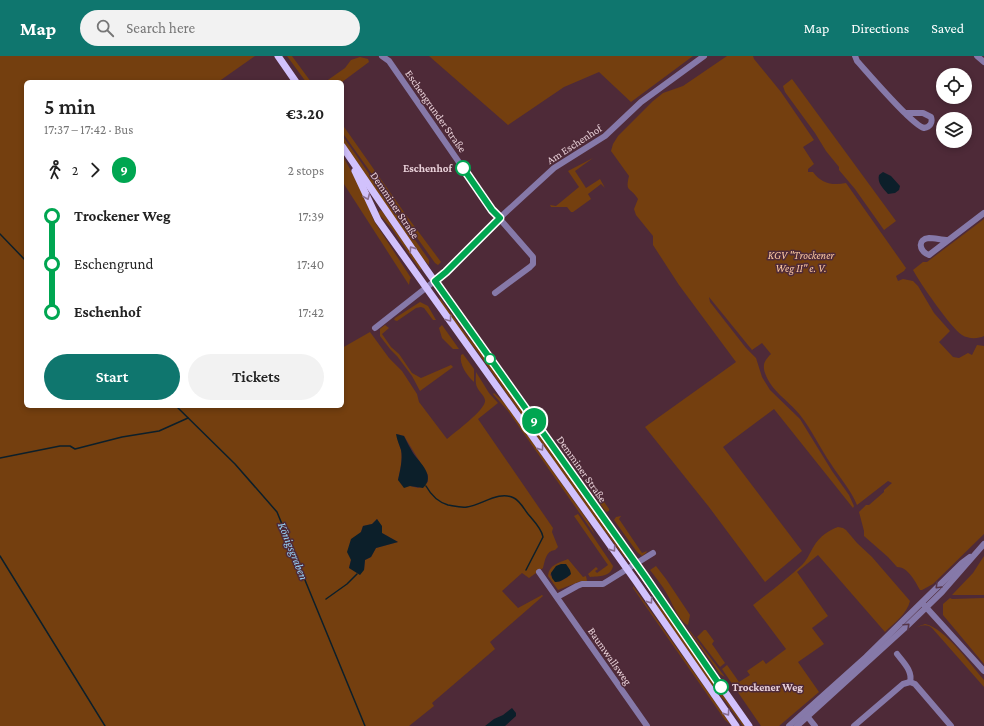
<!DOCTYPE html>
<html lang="en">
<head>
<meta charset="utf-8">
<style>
	body { margin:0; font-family:"Crimson Pro",serif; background:#f2f2f2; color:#222; height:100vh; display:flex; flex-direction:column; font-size:15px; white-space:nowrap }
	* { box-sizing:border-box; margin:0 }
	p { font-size:13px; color:#767676 }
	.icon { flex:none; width:22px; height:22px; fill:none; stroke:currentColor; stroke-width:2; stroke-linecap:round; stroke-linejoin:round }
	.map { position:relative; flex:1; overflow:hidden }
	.side { position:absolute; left:24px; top:24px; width:320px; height:328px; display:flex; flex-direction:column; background:#fff; border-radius:6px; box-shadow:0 2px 6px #0003 }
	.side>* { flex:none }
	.badge { padding:0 8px; border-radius:13px; font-size:14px; line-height:26px }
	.buttons { position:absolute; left:936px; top:12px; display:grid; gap:8px }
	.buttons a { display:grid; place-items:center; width:36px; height:36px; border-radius:50%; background:#fff; box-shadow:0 2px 6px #0003; font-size:20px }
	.map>.badge { position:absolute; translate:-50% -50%; box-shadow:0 0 0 2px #fff }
	.legs { display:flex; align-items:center; gap:6px; height:44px; padding:0 20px; font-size:13px }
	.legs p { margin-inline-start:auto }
	.headline { display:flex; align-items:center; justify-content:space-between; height:68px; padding:0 20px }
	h1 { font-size:22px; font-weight:600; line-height:30px }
	.primary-button { display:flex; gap:8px; margin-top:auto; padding:8px 20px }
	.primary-button a { flex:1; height:46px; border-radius:24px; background:#0f766e; color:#fff; font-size:16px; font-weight:600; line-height:46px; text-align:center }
	.primary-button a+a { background:#f2f2f2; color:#222 }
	ul { padding:0 20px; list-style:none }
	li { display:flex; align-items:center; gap:14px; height:48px; font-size:15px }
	li i { display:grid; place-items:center; width:6px; height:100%; margin:0 5px; background:currentColor }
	li i::after { content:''; width:10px; height:10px; margin:-5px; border:3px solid; border-radius:50%; background:#fff }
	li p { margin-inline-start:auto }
	li:first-child i { background:linear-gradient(#0000 50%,currentColor 0) }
	li:last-child i { background:linear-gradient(currentColor 50%,#0000 0) }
	header { display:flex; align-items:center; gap:24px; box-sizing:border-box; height:56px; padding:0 20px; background:#0f766e; color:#fff }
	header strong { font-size:19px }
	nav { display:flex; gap:22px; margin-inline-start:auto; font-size:14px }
	.search { width:280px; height:36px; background:#f2f2f2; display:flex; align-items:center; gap:10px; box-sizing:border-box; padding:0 14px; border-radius:22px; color:#767676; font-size:15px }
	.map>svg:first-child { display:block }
</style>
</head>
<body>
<header>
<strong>Map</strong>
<div class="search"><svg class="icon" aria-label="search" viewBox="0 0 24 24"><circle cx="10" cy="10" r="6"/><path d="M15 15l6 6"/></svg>Search here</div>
<nav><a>Map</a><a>Directions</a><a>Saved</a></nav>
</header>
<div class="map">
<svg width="984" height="670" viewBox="0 0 984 670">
	<rect width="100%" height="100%" fill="#4e2a38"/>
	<g fill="#743f0f" fill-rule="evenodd">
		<path d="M0 0H255L218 26H26V350H342V292L370 276 389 302 402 315 417 338 419 346 447 383C454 377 487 353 485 344 484 339 479 336 477 331 475 327 476 321 476 316L489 337 498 347 478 363 553 472 552 476 558 491 555 494C546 495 545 504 543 512L529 522 522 517 502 535 518 552 542 539 543 540 490 586 495 593 432 647 434 650 409 670H0ZM397 378 404 380 428 419V426L418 432 410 430 398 424C400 415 403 403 401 394 399 388 397 384 397 378ZM377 463 382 477 398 486 376 492 371 501 365 504 364 514 349 512 351 504 363 470 372 468Z"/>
		<path d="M287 0H292L311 26H306Z"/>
		<path d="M429 0H693L631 46 599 16 564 31 508 69Z"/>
		<path d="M727 0H753L754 3 781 36 814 84 803 91 814 108 808 113V116H813C821 127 832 130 846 127L906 212 904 215 896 220 898 225 903 223 913 225 918 230 934 257 950 275 939 286 953 301 959 302 968 297 972 299 977 289 984 290V478L933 528 922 534H920C915 525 908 511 897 511L888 501 864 480V475L859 456 866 449H869L884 436V434L892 427 888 425 857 449C851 434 840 422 831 408 820 392 812 374 800 359 788 344 771 335 765 317 762 308 765 304 771 298L762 287 752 294 709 241 710 246 746 292 756 302 762 321 770 334 800 363 832 415 849 439 854 450 853 452 774 353 723 391 802 495 765 526 709 451 645 371 736 306 679 229 653 189V180L636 159 634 153 638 143C630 130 625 137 629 120L611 95 613 88 618 80 653 45 663 37 683 30Z"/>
		<path d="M360 1 368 3 369 6 342 26H325L345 12 351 4Z"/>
		<path d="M792 23 896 165 884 174 855 133 839 114V111L826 95 815 77 785 36 783 30Z"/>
		<path d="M342 68 406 159 441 206 438 209 435 207 342 76Z"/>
		<path d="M342 79 429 204V209L424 204 342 87Z"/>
		<path d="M342 99 360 130 374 165 411 222 410 223 409 229 342 125Z"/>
		<path d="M593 102 575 115 586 132 600 123 605 132 601 128 588 138 591 143 573 156H571L567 151H551L550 149 556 150 579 131 568 115Z"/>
		<path d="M380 154 382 155 422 212 420 214 392 173 378 157Z"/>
		<path d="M984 163V280C978 283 968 283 962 279 951 272 920 227 913 214L923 206H927Z"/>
		<path d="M440 242 468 281 479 293 626 501 625 502 608 479 596 465 477 295 461 276 438 244Z"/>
		<path d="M420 246 428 250 436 264H433L424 252 421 251 416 252 397 265 394 264 395 262Z"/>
		<path d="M385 269 389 272 382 278 391 291 399 298 412 317 421 322 451 309 453 311 420 335 412 320 397 300 390 293 380 280V273Z"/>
		<path d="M442 269 459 293H453L442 282 439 272Z"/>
		<path d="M463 298 474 313V326C467 320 459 308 461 299Z"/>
		<path d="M494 337 505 347 588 465 595 479 508 355 493 338Z"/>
		<path d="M589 429 594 431 609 453V455L606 456 588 430Z"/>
		<path d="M578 458 613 510C611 521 599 520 590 521L588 518 596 511 598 513 595 515 597 517 608 509 574 460Z"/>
		<path d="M621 460 619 463 642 497 647 495 646 497 642 500 637 496 614 464 616 461Z"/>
		<path d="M838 471 843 472 846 474 857 487 872 501 910 545C907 558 894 567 885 576L818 499 797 516 828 560 812 572 824 588 798 606 819 636 779 670H761L722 613 727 609 739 626 750 619 747 615 763 604 766 608 786 593 753 549C770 536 787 523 802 509 808 503 810 496 814 490 819 481 829 474 838 471Z"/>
		<path d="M984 500V539H952L973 517Z"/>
		<path d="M568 503 583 521 586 520 587 525H581L558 534 548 520C549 509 558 507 568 503ZM554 513 568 521 559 526 550 519Z"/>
		<path d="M656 510 666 523 690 559 688 569C679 566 672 546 667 538 662 529 656 522 650 514Z"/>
		<path d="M639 524 653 544 661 552 745 670H743L725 645 715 634Z"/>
		<path d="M633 530 732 670 725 664 633 532Z"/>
		<path d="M950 542 952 543 984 542V608L943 559V548Z"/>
		<path d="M925 568C945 572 970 608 984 624V631L932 572C926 567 921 570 914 572Z"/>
		<path d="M704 574H706L714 585 712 588 725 607 720 611 697 581Z"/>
		<path d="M689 575H690L725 621 720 618Z"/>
	</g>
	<g fill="#0c1f2a">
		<path d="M883 116 891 120 900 130 899 134 895 137 888 138C883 132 877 127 879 119Z"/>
		<path d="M396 378 404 380C407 386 410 392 413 397 420 407 436 420 423 432L410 430 404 432 398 424C400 415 403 403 401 394 399 388 397 384 396 378Z"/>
		<path d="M377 463 382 470V477L398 486 376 492 371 501 365 504 364 514 360 519 349 512 351 504 347 496 351 483 361 476 363 470 372 468Z"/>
		<path d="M561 508H566L570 514 571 518C568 521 559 527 555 526L552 522 551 517 556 510Z"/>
		<path d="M512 652 516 657V660L505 670H485L494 663 503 659Z"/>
	</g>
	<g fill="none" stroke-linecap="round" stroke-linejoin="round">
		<g stroke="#0c1f2a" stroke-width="1.5">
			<path d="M0 178 26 205"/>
			<path d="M176 350 235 408 277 456 365 670"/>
			<path d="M0 402 60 390H70L75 393 122 381 159 375 188 362"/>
			<path d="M426 430C431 439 438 446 448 449 454 450 461 452 467 451 482 449 499 434 514 442 520 445 524 453 528 458 534 465 542 473 543 481L526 514"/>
			<path d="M0 500 105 670"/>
			<path d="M326 543 347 528 357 518"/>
		</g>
		<g stroke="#8679a9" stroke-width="6">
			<path d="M382 0 389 5 492 154 533 201V208L530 211 495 237"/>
			<path d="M855 0 857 5C868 17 912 69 924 72 930 71 933 67 931 61L923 57H905"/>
			<path d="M977 0 984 6"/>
			<path d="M948 184C942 184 935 182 929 182 917 183 919 195 929 199L984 157"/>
			<path d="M375 272 446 216 493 168 554 112 605 80 641 46 704 0"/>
			<path d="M539 516 647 670"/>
			<path d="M557 541 577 530 582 528H603L653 497"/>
			<path d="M924 549 984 615"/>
			<path d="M897 598C903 606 913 615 910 626"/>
			<path d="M807 660 815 670"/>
			<path d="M789 670 866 601 962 507 970 501"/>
			<path d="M797 670 908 569 942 536 984 488"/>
			<path d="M854 670 903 628 910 626 915 628 951 670"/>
		</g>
		<g stroke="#d1c1fc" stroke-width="7">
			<path d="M278 0 296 26"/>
			<path d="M342 90 426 213 643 519 749 670"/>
			<path d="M355 115 378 164 635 524 736 670"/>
		</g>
	</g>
	<defs><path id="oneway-chevron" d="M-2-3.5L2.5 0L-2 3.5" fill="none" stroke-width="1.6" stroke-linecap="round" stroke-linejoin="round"/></defs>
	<g stroke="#896e90">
		<use href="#oneway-chevron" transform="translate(367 141) rotate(67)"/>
		<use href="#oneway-chevron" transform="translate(412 193) rotate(-125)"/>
		<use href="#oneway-chevron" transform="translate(449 263) rotate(54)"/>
		<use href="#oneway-chevron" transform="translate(541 392) rotate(55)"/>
		<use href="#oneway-chevron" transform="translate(613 493) rotate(55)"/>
		<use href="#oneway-chevron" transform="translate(650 545) rotate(55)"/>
		<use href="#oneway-chevron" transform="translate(727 657) rotate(55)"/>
	</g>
	<g stroke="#563649">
		<use href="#oneway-chevron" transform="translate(938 530) rotate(135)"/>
		<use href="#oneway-chevron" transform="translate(907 570) rotate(-43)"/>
	</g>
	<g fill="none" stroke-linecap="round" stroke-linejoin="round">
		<g stroke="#fff" stroke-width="9">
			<path id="line-1" d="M463 112 492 154 500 162 446 216 435 225 644 519 721 631"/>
		</g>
		<use href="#line-1" stroke="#00a651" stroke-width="6"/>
	</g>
	<g fill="#fff" stroke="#00a651" stroke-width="2">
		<circle cx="463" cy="112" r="7"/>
		<circle cx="490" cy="303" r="5"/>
		<circle cx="721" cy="631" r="7"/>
	</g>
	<g text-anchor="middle" stroke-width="3" stroke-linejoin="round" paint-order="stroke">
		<g font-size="11" fill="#ead2da" stroke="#4e2a38">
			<text transform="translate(436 55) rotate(55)" y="4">Eschengrunder Straße</text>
			<text transform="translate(574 88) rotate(-33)" y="4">Am Eschenhof</text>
			<text transform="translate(395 149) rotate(56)" y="4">Demminer Straße</text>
			<text transform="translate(582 413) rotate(55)" y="4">Demminer Straße</text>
			<text transform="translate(610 600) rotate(55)" y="4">Baumwallsweg</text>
		</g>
		<g font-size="11" font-weight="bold" fill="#ead2da" stroke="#4e2a38" text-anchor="end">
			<text x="452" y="116">Eschenhof</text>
			<text x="732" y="635" text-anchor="start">Trockener Weg</text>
		</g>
		<g font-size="11" font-style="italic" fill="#fac6a1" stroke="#4e2a38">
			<text x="801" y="203">KGV "Trockener<tspan x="801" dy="13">Weg II" e. V.</tspan></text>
		</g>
		<g font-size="12" font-style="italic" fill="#98d1f5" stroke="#4e2a38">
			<text transform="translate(293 495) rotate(68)" y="4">Königsgraben</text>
		</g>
	</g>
</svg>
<div class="buttons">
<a><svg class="icon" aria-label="locate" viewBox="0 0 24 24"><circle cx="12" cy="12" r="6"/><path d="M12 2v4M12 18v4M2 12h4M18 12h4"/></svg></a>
<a><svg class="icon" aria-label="layers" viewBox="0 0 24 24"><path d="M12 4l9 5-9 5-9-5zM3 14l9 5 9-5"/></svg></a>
</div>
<b class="badge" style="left:534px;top:365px;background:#00a651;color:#fff">9</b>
<section class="side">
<div class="headline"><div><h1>5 min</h1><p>17:37 – 17:42 · Bus</p></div><b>€3.20</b></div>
<div class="legs"><svg class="icon" aria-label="walk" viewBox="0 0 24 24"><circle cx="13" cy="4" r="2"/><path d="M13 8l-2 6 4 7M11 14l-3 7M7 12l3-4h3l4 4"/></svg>2<svg class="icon" aria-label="forward" viewBox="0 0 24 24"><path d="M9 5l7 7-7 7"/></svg><b class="badge" style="background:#00a651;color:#fff">9</b><p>2 stops</p></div>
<ul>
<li><i style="color:#00a651"></i><b>Trockener Weg</b><p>17:39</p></li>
<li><i style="color:#00a651"></i><span>Eschengrund</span><p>17:40</p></li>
<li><i style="color:#00a651"></i><b>Eschenhof</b><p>17:42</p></li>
</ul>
<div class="primary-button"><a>Start</a><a>Tickets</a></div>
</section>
</div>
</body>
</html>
